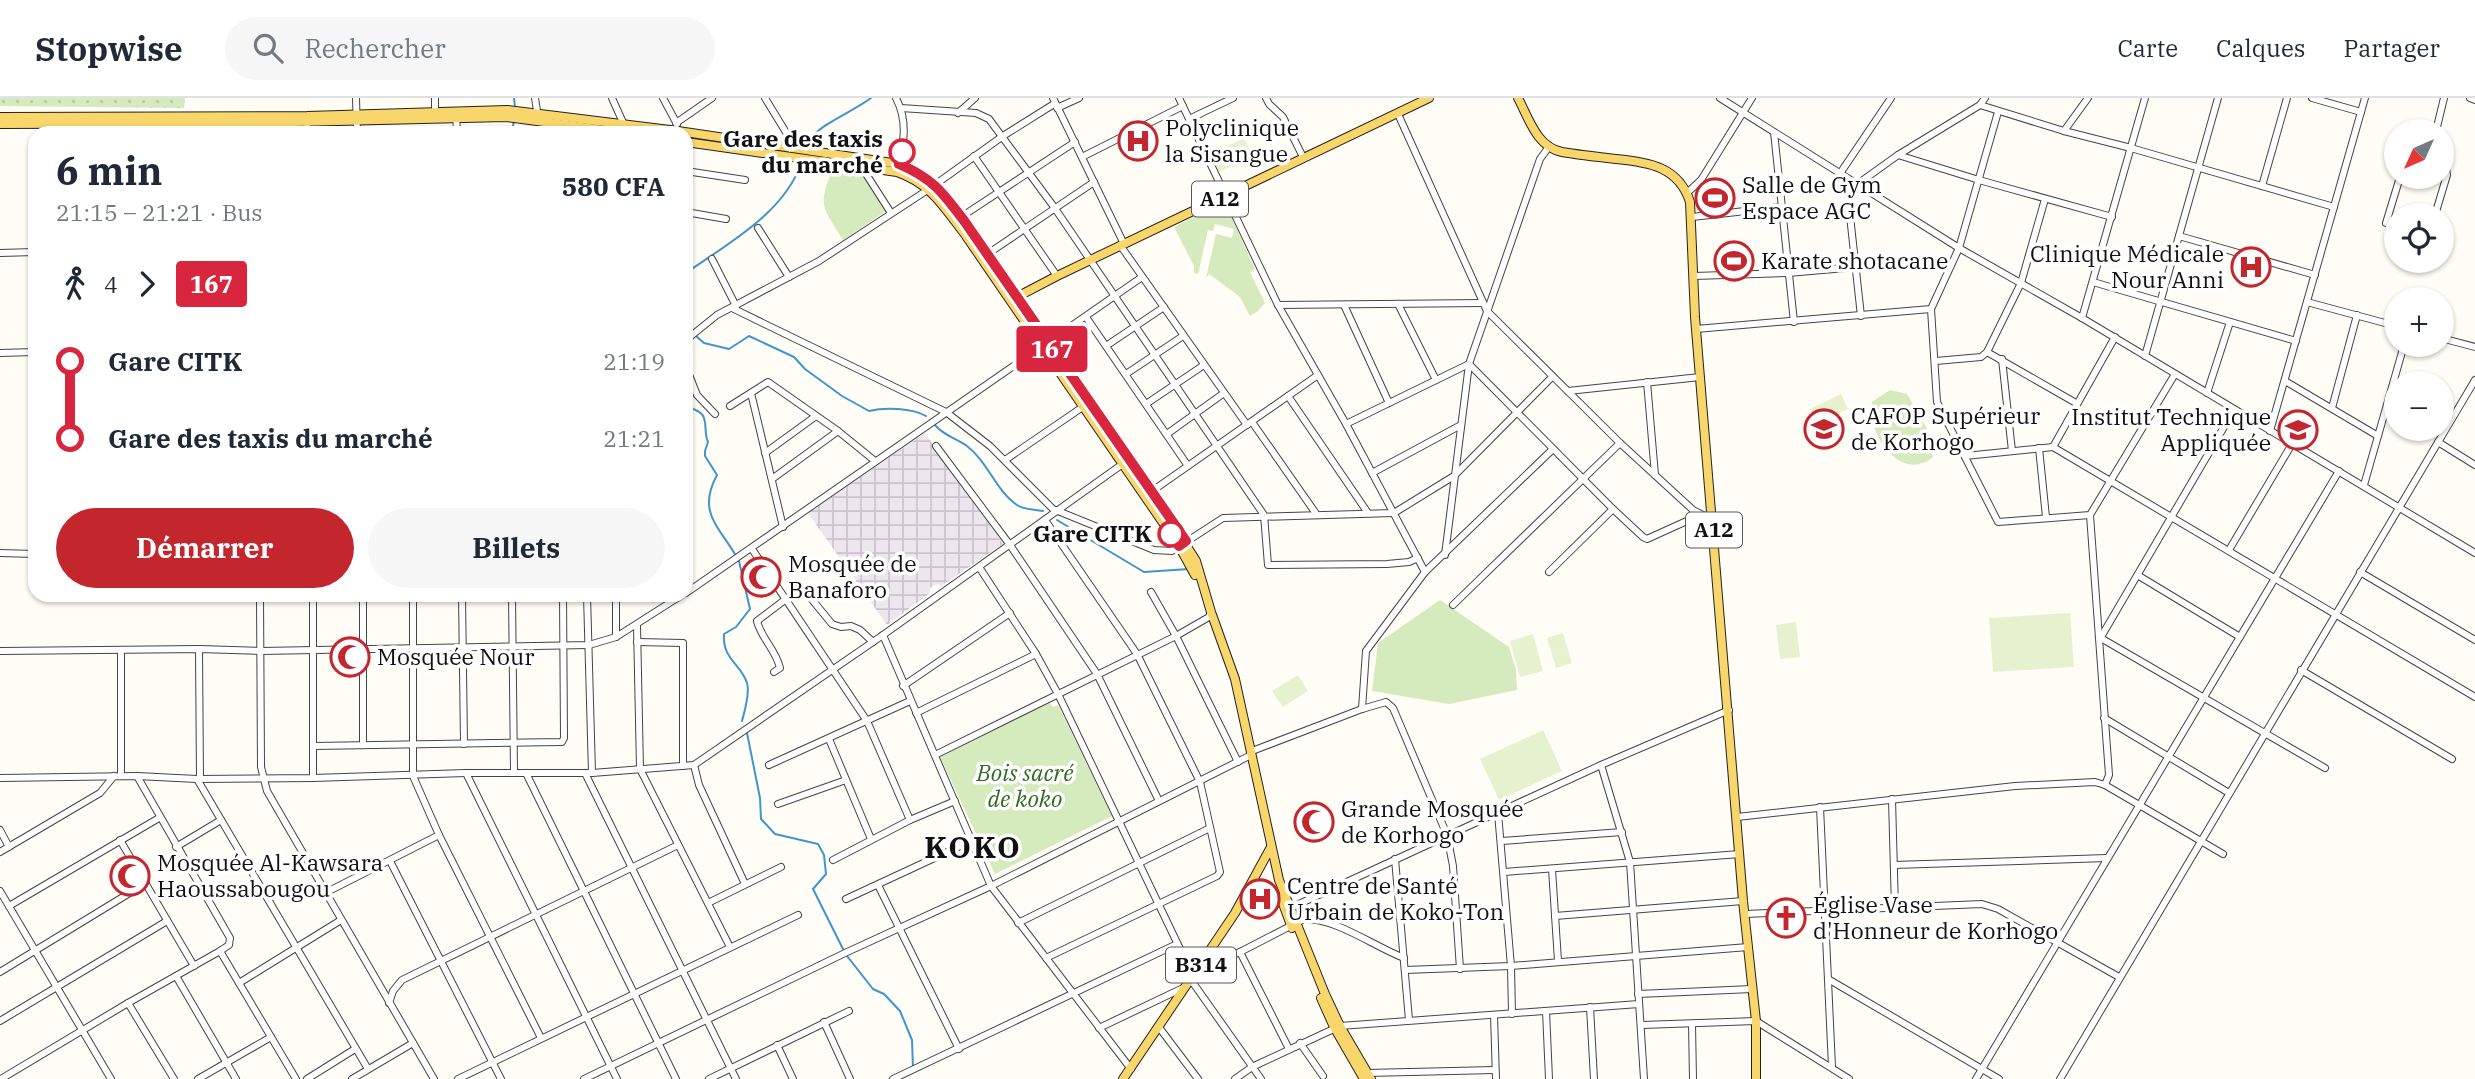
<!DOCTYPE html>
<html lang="fr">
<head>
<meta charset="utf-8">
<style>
	body { margin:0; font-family:"IBM Plex Serif",serif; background:#f6f6f7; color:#1f2937; height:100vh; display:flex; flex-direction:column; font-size:26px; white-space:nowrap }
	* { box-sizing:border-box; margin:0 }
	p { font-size:23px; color:#747a83 }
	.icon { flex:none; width:38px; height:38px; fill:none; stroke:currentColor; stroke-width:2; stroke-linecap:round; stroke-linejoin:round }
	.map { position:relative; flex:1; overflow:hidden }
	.panel { position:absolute; left:28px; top:28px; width:665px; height:476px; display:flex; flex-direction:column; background:#fff; border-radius:21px; box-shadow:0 2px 5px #0004 }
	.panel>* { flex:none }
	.badge { padding:0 14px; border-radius:5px; font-size:24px; line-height:46px }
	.needle { width:46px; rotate:225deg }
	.controls { position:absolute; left:2384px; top:21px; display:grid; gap:14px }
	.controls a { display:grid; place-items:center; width:70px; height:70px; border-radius:50%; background:#fff; box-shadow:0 2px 5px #0004; font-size:35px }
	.map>.badge { position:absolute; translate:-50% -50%; box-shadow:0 0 0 4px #fff }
	.legs { display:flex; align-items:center; gap:10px; height:77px; padding:0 28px; font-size:23px }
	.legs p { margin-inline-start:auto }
	.head { display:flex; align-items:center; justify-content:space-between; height:119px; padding:0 28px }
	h1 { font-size:38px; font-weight:800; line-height:52px }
	.primary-button { display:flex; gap:14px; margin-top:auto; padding:14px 28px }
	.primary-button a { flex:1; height:80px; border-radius:42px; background:#c4262e; color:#fff; font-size:28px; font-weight:800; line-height:80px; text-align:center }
	.primary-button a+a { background:#f6f6f7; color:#1f2937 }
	ul { padding:0 28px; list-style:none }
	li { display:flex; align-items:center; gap:24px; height:77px; font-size:26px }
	li i { display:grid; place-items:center; width:10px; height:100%; margin:0 9px; background:currentColor }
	li i::after { content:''; width:18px; height:18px; margin:-9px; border:5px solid; border-radius:50%; background:#fff }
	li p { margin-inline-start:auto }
	li:first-child i { background:linear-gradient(#0000 50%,currentColor 0) }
	li:last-child i { background:linear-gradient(currentColor 50%,#0000 0) }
	header { display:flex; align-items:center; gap:42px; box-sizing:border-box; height:98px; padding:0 35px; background:#fff; border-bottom:2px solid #e0e1e3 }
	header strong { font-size:33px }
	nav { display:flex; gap:38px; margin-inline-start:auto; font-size:24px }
	.search { width:490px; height:63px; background:#f6f6f7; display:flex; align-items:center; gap:18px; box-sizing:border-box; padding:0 24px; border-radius:38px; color:#747a83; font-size:26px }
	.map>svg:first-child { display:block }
</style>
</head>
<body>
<header>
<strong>Stopwise</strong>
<div class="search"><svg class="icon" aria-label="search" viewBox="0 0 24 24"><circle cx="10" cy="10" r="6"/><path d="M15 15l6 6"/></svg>Rechercher</div>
<nav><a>Carte</a><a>Calques</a><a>Partager</a></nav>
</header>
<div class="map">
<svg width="2475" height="981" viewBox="0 0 2475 981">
	<defs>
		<pattern id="industrial-grid" width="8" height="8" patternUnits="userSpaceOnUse" patternTransform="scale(1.75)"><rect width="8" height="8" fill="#eee6ef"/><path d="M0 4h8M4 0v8" fill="none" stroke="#cbc4cc"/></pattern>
		<pattern id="grass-dots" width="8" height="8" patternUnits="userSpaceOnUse" patternTransform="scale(1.75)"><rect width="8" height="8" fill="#d5ebbd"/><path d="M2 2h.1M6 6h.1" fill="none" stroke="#b6c8a1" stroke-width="1.8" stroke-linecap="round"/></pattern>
	</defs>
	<rect width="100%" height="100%" fill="#fffdf5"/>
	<path fill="url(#industrial-grid)" d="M925 335 1003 446 941 488 937 486 930 490 929 496 887 527 808 415Z"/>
	<path fill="url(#grass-dots)" d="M0 0H185L184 10 0 8Z"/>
	<g fill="#d5ebbd">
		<path d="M833 69 861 73 886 113 843 142C821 106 818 109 833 69Z"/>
		<path d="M1224 103 1255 171 1250 174 1265 205 1258 213 1250 218 1240 199 1209 176 1206 180 1216 136 1232 140 1234 131 1215 126 1213 133 1208 132 1198 176 1194 175V168L1174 129Z"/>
		<path d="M1890 292 1907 296 1929 334 1933 359C1900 386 1866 335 1872 304Z"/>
		<path d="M1440 502 1509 549 1516 572 1517 592 1449 606 1372 593 1378 545Z"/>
		<path d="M1049 604 1053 609 1058 607 1112 718 995 776 939 657Z"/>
	</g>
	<g fill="#e6f2cf">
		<path d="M1244 40 1253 58 1219 74 1210 57Z"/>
		<path d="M1841 296 1848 311 1817 325 1810 311Z"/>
		<path d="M2070 515 2074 569 1993 574 1989 520Z"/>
		<path d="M1796 524 1800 559 1780 561 1776 527Z"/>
		<path d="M1563 535 1572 565 1556 570 1547 540Z"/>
		<path d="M1533 536 1543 573 1520 579 1510 543Z"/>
		<path d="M1298 577 1308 593 1283 609 1272 593Z"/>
		<path d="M1543 632 1562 673 1499 702 1480 661Z"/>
	</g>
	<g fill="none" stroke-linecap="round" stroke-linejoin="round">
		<g stroke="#3f96cf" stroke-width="2">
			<path d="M514 0 515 10"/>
			<path d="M512 35 514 22"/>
			<path d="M808 43C823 24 851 15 871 0"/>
			<path d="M686 175C727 146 783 116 801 66"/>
			<path d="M686 224 693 233"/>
			<path d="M696 238 704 245 729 251 749 238 794 259 805 271 842 298 869 313C885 309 912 310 926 318"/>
			<path d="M686 306C691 312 702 312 704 320 707 329 704 335 708 344L705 353V358L717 377C697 414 718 427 736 458"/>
			<path d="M935 327C944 338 956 340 967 348 988 364 996 393 1017 407 1024 412 1034 411 1043 413"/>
			<path d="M1057 422 1144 474 1189 471"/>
			<path d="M739 463 750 511 736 529 724 536C722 561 741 566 747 585 750 595 745 612 742 623"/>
			<path d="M747 635 760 700 761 721 775 736 818 746 824 757 826 776 813 791 844 853"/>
			<path d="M847 858 873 891 884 896 900 913 912 942 913 970"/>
		</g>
		<g stroke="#444" stroke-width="8">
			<g id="minor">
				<path d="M356 0 357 35"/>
				<path d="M535 0 538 19"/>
				<path d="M612 0 625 29"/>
				<path d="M663 0 677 26"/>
				<path d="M765 0 787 36 791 51"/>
				<path d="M896 0C908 23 904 45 898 69"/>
				<path d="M1053 0 1124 146"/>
				<path d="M1179 0 1278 207 1346 326 1425 474"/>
				<path d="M1266 0 1269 6 1283 19 1303 59"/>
				<path d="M1720 0 1959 150 2082 220 2475 455"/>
				<path d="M2312 0 2361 14"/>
				<path d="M2470 0 2475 2"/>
				<path d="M1980 7 2064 33 2131 50 2334 109"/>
				<path d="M901 10 976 15 989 21 1054 109 1264 417 1268 467 1387 466 1409 464 1418 460"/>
				<path d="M1057 10 1079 0"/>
				<path d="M435 14V0"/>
				<path d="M1998 14 1959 150 1931 211 1937 304 1998 424 2090 417 2175 276"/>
				<path d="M958 15 975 0"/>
				<path d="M456 16 457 35"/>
				<path d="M1398 16 1487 213 1620 345 1693 412 1713 422"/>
				<path d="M307 20V35"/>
				<path d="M1189 21 1233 0"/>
				<path d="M676 25 712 0"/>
				<path d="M2064 33 2088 0"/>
				<path d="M2436 33 2444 0"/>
				<path d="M1774 34 1794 224"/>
				<path d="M1898 57 1979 82 2112 119"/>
				<path d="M974 58 1057 178"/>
				<path d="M1082 59 1183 8"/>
				<path d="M861 68 891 115"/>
				<path d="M686 73 745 82"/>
				<path d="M1841 74 1891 0"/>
				<path d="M2262 88 2287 0"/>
				<path d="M1687 95 1701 82 1752 0"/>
				<path d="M686 114 726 121"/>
				<path d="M2435 117 2447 77 2446 70 2441 65"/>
				<path d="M961 119 1075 44"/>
				<path d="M1692 119 1781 109"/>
				<path d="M2386 125 2400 79"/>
				<path d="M758 130 789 179"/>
				<path d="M2179 138 2315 177"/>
				<path d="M1120 147 1247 327"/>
				<path d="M0 155 35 154"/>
				<path d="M986 157 1094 84"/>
				<path d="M712 161 736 208"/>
				<path d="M1694 178 1788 175 1857 169"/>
				<path d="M2093 184 2296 243"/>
				<path d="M2307 204 2396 228"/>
				<path d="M1398 206 1436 282"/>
				<path d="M1278 207 1483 205"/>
				<path d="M1344 207 1389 305"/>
				<path d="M732 210 946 314 990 348 1053 411 1154 452 1172 453 1223 420 1394 415 1454 378 1552 279"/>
				<path d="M1861 218 1849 109 1851 96 1859 85 1898 57 1980 7 1985 0"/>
				<path d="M1086 219 1188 368"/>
				<path d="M2082 220 2145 0"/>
				<path d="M1696 231 1931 211"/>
				<path d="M2441 240 2475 249"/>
				<path d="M686 242 717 217 819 163 929 91 1003 38 1054 6"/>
				<path d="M1106 248 1164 209"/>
				<path d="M1987 254 2076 305"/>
				<path d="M0 255 35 254"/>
				<path d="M2145 258 2218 0"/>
				<path d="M2002 261 2012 353"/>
				<path d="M1936 263 1981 259 1987 254 2021 185 2045 101"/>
				<path d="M686 269 697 297 715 316"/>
				<path d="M1126 276 1183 238"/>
				<path d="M2285 283 2378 338"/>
				<path d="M1647 284 1655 377"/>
				<path d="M1568 293 1700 279"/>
				<path d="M751 295 783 429"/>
				<path d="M2207 295 2230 224"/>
				<path d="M1288 298 1368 415"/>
				<path d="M1146 306 1204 267"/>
				<path d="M730 308 768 284 838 333 875 363"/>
				<path d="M2332 310 2357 217"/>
				<path d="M1252 324 1317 417"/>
				<path d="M1346 326 1469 266 1613 411 1643 439 1647 441 1700 417"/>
				<path d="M2270 333 2365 0"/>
				<path d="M1167 336 1224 295"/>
				<path d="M2438 344 2475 367"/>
				<path d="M936 348 1010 447 1097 576 1159 703"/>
				<path d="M2053 349 2115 239"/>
				<path d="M2039 350 2046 419"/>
				<path d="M765 355 816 318"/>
				<path d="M1965 358 2053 349 2475 599"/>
				<path d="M1005 362 1090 304"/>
				<path d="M1372 375 1461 327"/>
				<path d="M772 381 838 333"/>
				<path d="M2364 387 2404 247"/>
				<path d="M1145 398 1318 277"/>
				<path d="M2090 417 2109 677 2105 687"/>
				<path d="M1045 422 1137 556 1200 684 1220 774 1217 778 1046 860"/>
				<path d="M752 451 867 623 910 722"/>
				<path d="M2229 452 2292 346"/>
				<path d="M0 455 35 456"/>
				<path d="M1445 457 1469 266 1540 61 1548 50"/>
				<path d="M979 469 1036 556 1058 596 1193 878"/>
				<path d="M1549 474 1613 411"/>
				<path d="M2360 474 2475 542"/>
				<path d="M2139 478 2240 539"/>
				<path d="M800 487 832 526 841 529 851 528 860 532 873 544"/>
				<path d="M1151 494 1176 538 1238 664"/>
				<path d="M686 495 1142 179"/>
				<path d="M260 497 261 669 267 693 434 981"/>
				<path d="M313 497V680"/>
				<path d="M363 497V646"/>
				<path d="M413 497V678L439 737 541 940"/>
				<path d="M462 497 464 646"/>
				<path d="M512 497 514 674"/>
				<path d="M587 497 592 675"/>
				<path d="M1453 507 1620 345"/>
				<path d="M637 527 640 671 730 849"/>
				<path d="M883 537 991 788 1131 971"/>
				<path d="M616 539V497"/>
				<path d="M2099 539 2325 670"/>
				<path d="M2101 539 2234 312"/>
				<path d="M637 544 683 545V668"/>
				<path d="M199 551 200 681"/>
				<path d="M121 552V678"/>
				<path d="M0 553 199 551 260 553 589 547 616 539 682 497"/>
				<path d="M2301 572 2452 661"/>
				<path d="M774 574 780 570C776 552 761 540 757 523L786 501"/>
				<path d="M903 588 1010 515"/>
				<path d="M1362 611 1366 553 1425 474 1553 351"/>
				<path d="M916 615 1036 556"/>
				<path d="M2104 620 2229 695"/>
				<path d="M829 641 871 741"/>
				<path d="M314 648 562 644 564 640 563 497"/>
				<path d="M935 657 1176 538 1209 519 1211 514"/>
				<path d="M694 667 699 687 745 786"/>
				<path d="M769 667 910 603"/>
				<path d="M1601 667 1630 764 1644 981"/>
				<path d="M466 675 617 981"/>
				<path d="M526 675 676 981"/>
				<path d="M585 675 736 981"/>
				<path d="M137 678 230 840 229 847 220 853 296 981"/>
				<path d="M0 680 137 678 197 681 313 680 466 675H592L694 667 883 537 1124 365"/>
				<path d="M197 681 368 971"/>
				<path d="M1892 701 1895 811"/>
				<path d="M778 706 846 682"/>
				<path d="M1820 709 1832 969"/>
				<path d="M1498 715 1511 868 1512 916"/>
				<path d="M1737 719 2015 688 2095 684 2105 687 2223 756"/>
				<path d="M0 732 9 749"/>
				<path d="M120 742 194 868"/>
				<path d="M1502 743 1622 734"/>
				<path d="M176 749 221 722"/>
				<path d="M0 754 100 695 114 678"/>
				<path d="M1395 761 1409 922"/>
				<path d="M833 762 910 722 955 703"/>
				<path d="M390 763 501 981"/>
				<path d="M1894 767 2107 760"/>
				<path d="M1552 771 1558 863"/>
				<path d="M1504 774 1740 756"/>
				<path d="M878 787 959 951"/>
				<path d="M0 793 111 981"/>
				<path d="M325 795 439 737"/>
				<path d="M846 801 971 743"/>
				<path d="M708 805 781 769"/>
				<path d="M9 808 159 720"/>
				<path d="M1286 812 1601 667 1729 612"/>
				<path d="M1745 816 1982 806 1998 811 2119 879"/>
				<path d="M1555 818 1743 803"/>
				<path d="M1018 825 1210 730"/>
				<path d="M1240 854 1289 951"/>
				<path d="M1198 872 1240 854 1304 821C1336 820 1373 848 1404 860"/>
				<path d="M1405 872 1511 868 1748 849"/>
				<path d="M0 874 146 785"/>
				<path d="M176 878 236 981"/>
				<path d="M1828 881 1999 981"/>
				<path d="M1191 882 1261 981"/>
				<path d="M239 885 341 822"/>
				<path d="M1638 896 1752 891"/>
				<path d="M128 905 220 853"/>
				<path d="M389 905 393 893 402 882 678 747"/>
				<path d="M1590 909 1594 981"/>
				<path d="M1546 913 1549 981"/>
				<path d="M1494 917 1496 981"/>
				<path d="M0 923 167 823"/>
				<path d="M824 924 850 981"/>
				<path d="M1692 926 1693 981"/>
				<path d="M1642 927 1756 923 1849 981"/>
				<path d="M1158 928 1198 981"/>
				<path d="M1099 930 1183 890"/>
				<path d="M1300 945 1323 978"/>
				<path d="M777 947 793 981"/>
				<path d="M1365 977 1367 975 1495 972"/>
				<path d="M1 981 128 905 174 981"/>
				<path d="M198 981 271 939"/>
				<path d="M307 981 355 951"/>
				<path d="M352 981 413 945"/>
				<path d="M458 981 798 817"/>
				<path d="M584 981 845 855 991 788 1249 658 1252 653 1362 611 1386 604 1393 610 1447 737 1453 768 1460 871"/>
				<path d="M709 981 849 913"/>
				<path d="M893 981 1177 846"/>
				<path d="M1235 981 1252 969 1340 928 1639 906"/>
				<path d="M1976 981 2339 373"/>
				<path d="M2060 981 2475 282"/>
			</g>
		</g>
		<g stroke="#222" stroke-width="10">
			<g id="major">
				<path d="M1518 0C1529 21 1537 49 1562 54 1580 57 1598 59 1616 61 1649 64 1679 69 1690 104L1695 219 1743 803 1756 923V981"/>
				<path d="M0 19 307 18 507 12 678 33 899 66 919 74 935 86 988 156 1152 393 1196 463 1211 514 1235 581 1279 782 1325 896 1340 928 1371 981"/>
				<path d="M0 26 252 25 506 19 627 35"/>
				<path d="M686 44 897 74C931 86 943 108 964 135L1179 448 1195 477"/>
				<path d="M1013 201 1057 178 1429 0"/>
				<path d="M1281 800 1292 830"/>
				<path d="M1321 900 1334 929 1364 981"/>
				<path d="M1123 981 1235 815 1271 749"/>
			</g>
		</g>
		<use href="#minor" stroke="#fff" stroke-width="6"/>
		<use href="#major" stroke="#f9d66b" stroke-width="8"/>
	</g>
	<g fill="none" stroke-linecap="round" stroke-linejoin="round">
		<g stroke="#fff" stroke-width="16">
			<path id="line-1" d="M902 54 899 66C934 81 943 95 965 124L1186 443 1179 448 1171 436"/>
		</g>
		<use href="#line-1" stroke="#d7263d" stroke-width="10"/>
	</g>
	<defs>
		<g id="hospital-ring" transform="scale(2.0125)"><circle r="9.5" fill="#fff" stroke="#c4262e" stroke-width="1.5"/><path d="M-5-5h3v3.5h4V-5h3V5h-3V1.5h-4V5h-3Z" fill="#c4262e"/></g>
		<g id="stadium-ring" transform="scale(2.0125)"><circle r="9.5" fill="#fff" stroke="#c4262e" stroke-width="1.5"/><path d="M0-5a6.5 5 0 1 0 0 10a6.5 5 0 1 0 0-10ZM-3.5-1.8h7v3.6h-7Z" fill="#c4262e"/></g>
		<g id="university-ring" transform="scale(2.0125)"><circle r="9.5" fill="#fff" stroke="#c4262e" stroke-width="1.5"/><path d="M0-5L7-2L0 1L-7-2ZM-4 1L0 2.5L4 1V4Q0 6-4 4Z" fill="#c4262e"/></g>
		<g id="mosque-ring" transform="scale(2.0125)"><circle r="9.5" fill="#fff" stroke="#c4262e" stroke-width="1.5"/><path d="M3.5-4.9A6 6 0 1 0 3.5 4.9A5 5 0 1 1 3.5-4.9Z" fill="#c4262e"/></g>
		<g id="church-ring" transform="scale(2.0125)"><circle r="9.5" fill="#fff" stroke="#c4262e" stroke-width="1.5"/><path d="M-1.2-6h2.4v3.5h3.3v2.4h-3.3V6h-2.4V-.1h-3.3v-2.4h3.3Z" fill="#c4262e"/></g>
	</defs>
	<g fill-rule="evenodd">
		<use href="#hospital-ring" x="1138" y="43"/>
		<use href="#stadium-ring" x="1715" y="100"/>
		<use href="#stadium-ring" x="1734" y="163"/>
		<use href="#hospital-ring" x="2251" y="169"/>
		<use href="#university-ring" x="1824" y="331"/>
		<use href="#university-ring" x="2298" y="332"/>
		<use href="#mosque-ring" x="761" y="479"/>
		<use href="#mosque-ring" x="350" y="559"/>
		<use href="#mosque-ring" x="1314" y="724"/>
		<use href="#mosque-ring" x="130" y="778"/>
		<use href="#hospital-ring" x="1260" y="801"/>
		<use href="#church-ring" x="1786" y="820"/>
	</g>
	<g fill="#fff" stroke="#d7263d" stroke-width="3.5">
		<circle cx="902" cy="54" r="12"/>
		<circle cx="1171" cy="436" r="12"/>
	</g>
	<g text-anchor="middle" stroke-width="7" stroke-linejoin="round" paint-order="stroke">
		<g fill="#fff" stroke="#585858" stroke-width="2">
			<rect x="1192" y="83.5" width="56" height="35" rx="5"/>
			<rect x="1686" y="414.5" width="56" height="35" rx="5"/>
			<rect x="1166" y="849.5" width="70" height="35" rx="5"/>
		</g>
		<g font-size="21" font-weight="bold" fill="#111">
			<text x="1220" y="108">A12</text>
			<text x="1714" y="439">A12</text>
			<text x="1201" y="874">B314</text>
		</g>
		<g font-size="23" fill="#111" stroke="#fff" text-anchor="start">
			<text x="1165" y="38">Polyclinique<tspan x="1165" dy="26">la Sisangue</tspan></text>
			<text x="1742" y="95">Salle de Gym<tspan x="1742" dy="26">Espace AGC</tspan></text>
			<text x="2224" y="164" text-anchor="end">Clinique Médicale<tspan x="2224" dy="26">Nour Anni</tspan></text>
			<text x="1761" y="171">Karate shotacane</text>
			<text x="1851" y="326">CAFOP Supérieur<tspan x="1851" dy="26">de Korhogo</tspan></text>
			<text x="2271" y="327" text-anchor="end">Institut Technique<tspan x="2271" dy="26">Appliquée</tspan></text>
			<text x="788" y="474">Mosquée de<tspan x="788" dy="26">Banaforo</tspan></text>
			<text x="377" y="567">Mosquée Nour</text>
			<text x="1341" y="719">Grande Mosquée<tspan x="1341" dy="26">de Korhogo</tspan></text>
			<text x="157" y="773">Mosquée Al-Kawsara<tspan x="157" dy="26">Haoussabougou</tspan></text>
			<text x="1287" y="796">Centre de Santé<tspan x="1287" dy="26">Urbain de Koko-Ton</tspan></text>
			<text x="1813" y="815">Église Vase<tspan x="1813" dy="26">d'Honneur de Korhogo</tspan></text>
		</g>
		<g font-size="23" font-weight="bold" fill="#111" stroke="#fff" text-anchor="end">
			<text x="883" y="49">Gare des taxis<tspan x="883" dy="26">du marché</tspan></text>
			<text x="1152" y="444">Gare CITK</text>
		</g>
		<g font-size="23" font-style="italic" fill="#2f6b1f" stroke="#fff">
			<text x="1025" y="683">Bois sacré<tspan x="1025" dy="26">de koko</tspan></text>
		</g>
		<g font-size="30" font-weight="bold" letter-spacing="2" fill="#111" stroke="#fff">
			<text x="973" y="760">KOKO</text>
		</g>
	</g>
</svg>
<div class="controls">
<a><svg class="needle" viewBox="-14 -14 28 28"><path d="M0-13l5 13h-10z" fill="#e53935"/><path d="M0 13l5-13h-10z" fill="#747a83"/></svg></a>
<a><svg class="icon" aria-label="locate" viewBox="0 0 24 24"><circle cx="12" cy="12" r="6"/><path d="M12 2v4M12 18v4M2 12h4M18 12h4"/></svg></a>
<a>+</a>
<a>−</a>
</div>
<b class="badge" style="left:1052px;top:251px;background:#d7263d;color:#fff">167</b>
<section class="panel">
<div class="head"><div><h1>6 min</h1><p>21:15 – 21:21 · Bus</p></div><b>580 CFA</b></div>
<div class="legs"><svg class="icon" aria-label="walk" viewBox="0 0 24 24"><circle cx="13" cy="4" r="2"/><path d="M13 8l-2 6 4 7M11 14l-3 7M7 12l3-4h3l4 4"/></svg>4<svg class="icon" aria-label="forward" viewBox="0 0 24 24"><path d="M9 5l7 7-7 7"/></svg><b class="badge" style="background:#d7263d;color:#fff">167</b></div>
<ul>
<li><i style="color:#d7263d"></i><b>Gare CITK</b><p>21:19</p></li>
<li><i style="color:#d7263d"></i><b>Gare des taxis du marché</b><p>21:21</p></li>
</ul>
<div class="primary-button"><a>Démarrer</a><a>Billets</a></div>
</section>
</div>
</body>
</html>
